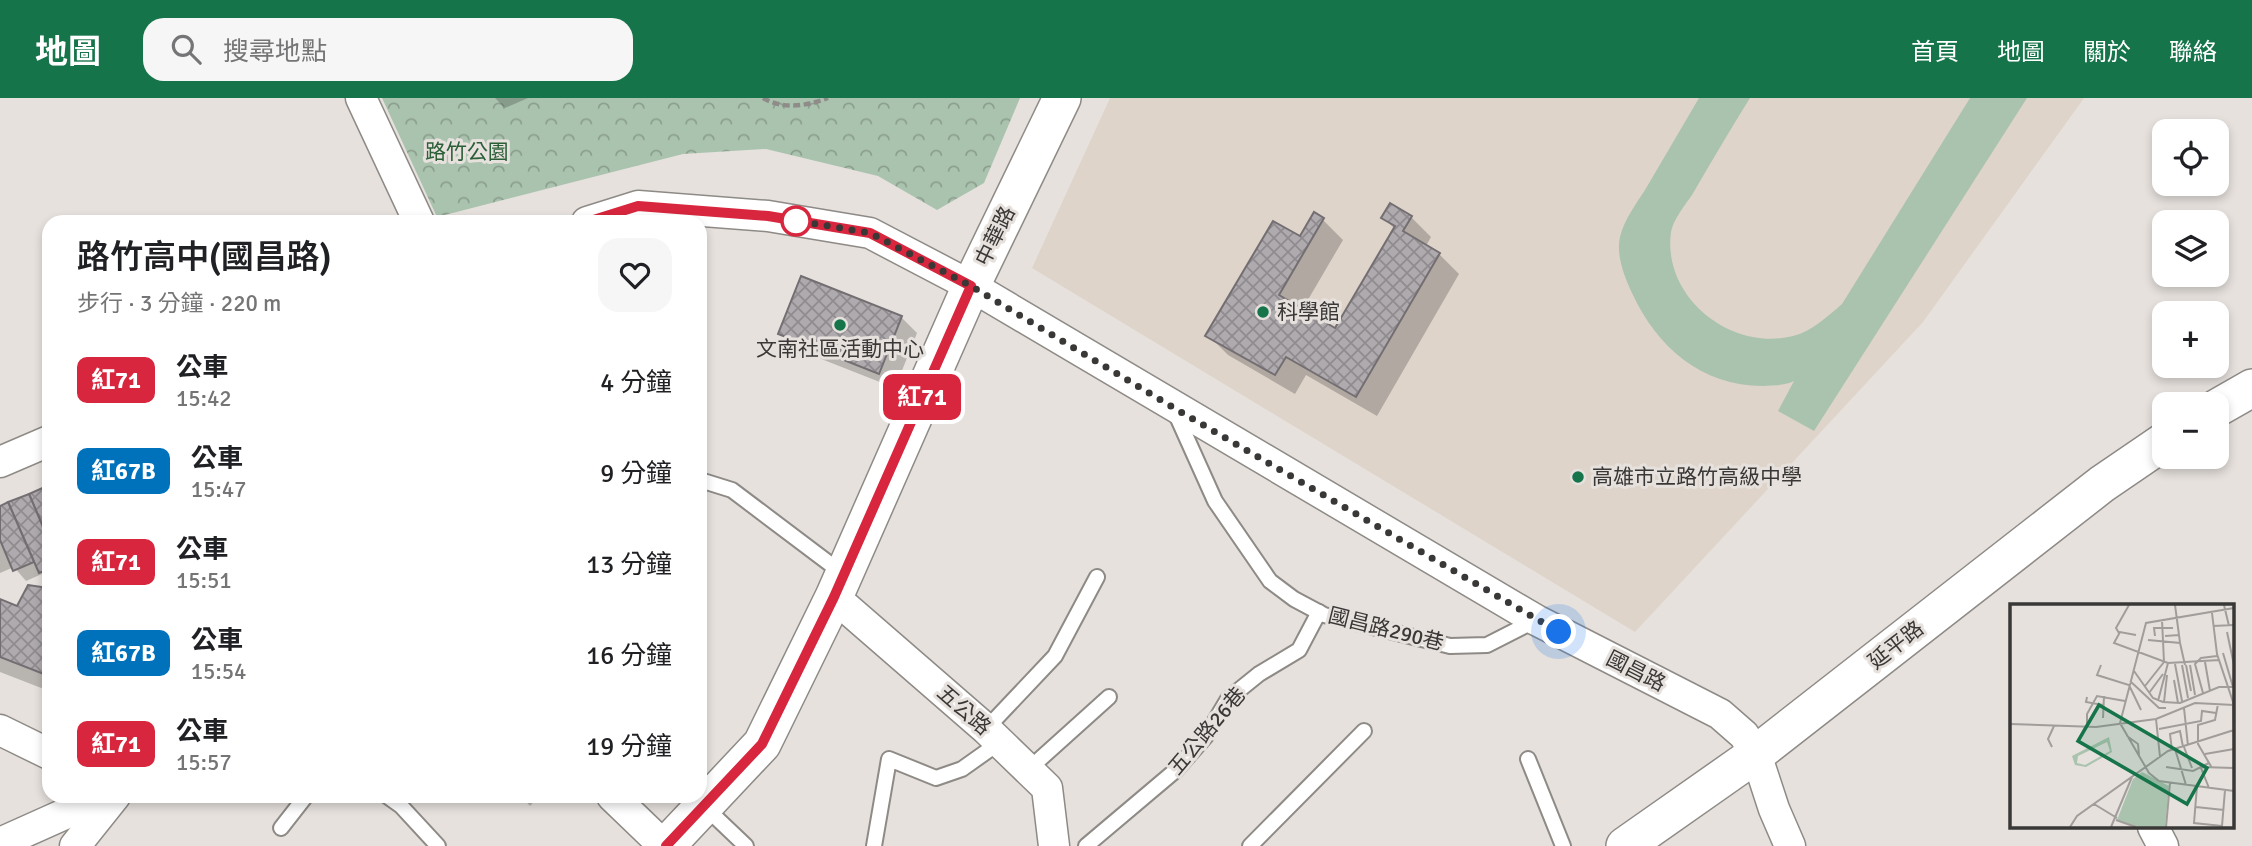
<!DOCTYPE html>
<html lang="zh-TW">
<head>
<meta charset="utf-8">
<style>
	body { margin:0; font-family:Signika,"Noto Sans TC",sans-serif; background:#f6f6f6; color:#202124; height:100vh; display:flex; flex-direction:column; font-size:26px; white-space:nowrap }
	* { box-sizing:border-box; margin:0 }
	p { font-size:23px; color:#757577 }
	.icon { flex:none; width:38px; height:38px; fill:none; stroke:currentColor; stroke-width:2; stroke-linecap:round; stroke-linejoin:round }
	.map { position:relative; flex:1; overflow:hidden }
	.sheet { position:absolute; left:42px; top:117px; width:665px; height:588px; display:flex; flex-direction:column; background:#fff; border-radius:21px; box-shadow:0 4px 10px #0003 }
	.sheet>* { flex:none }
	.badge { padding:0 14px; border-radius:10px; font-size:24px; line-height:46px }
	.tools { position:absolute; left:2152px; top:21px; display:grid; gap:14px }
	.tools a { display:grid; place-items:center; width:77px; height:77px; border-radius:14px; background:#fff; box-shadow:0 4px 10px #0003; font-size:35px }
	.you { position:absolute; width:35px; height:35px; margin:-18px; border:5px solid #fff; border-radius:50%; background:#1a73e8; box-shadow:0 0 0 10px #1a73e833 }
	.map>.badge { position:absolute; translate:-50% -50%; box-shadow:0 0 0 4px #fff }
	.round { display:grid; place-items:center; flex:none; width:74px; height:74px; border-radius:21px; background:#f6f6f6 }
	.headline { display:flex; align-items:center; justify-content:space-between; height:119px; padding:0 35px }
	h1 { font-size:33px; font-weight:600; line-height:52px }
	ul { padding:0; list-style:none }
	li { display:flex; align-items:center; gap:21px; height:91px; padding:0 35px }
	li div { flex:1 }
	li b { display:block; font-size:26px }
	li em { font-style:normal }
	li .badge { min-width:77px; font-weight:700; text-align:center }
	header { display:flex; align-items:center; gap:42px; box-sizing:border-box; height:98px; padding:0 35px; background:#16744a; color:#fff }
	header strong { font-size:33px }
	nav { display:flex; gap:38px; margin-inline-start:auto; font-size:24px }
	.search { width:490px; height:63px; background:#f6f6f6; display:flex; align-items:center; gap:18px; box-sizing:border-box; padding:0 24px; border-radius:21px; color:#757577; font-size:26px }
	.map>svg:first-child { display:block }
</style>
</head>
<body>
<header>
<strong>地圖</strong>
<div class="search"><svg class="icon" aria-label="search" viewBox="0 0 24 24"><circle cx="10" cy="10" r="6"/><path d="M15 15l6 6"/></svg>搜尋地點</div>
<nav><a>首頁</a><a>地圖</a><a>關於</a><a>聯絡</a></nav>
</header>
<div class="map">
<svg width="2252" height="748" viewBox="0 0 2252 748">
	<defs>
		<pattern id="park-crowns" width="20" height="18" patternUnits="userSpaceOnUse" patternTransform="scale(1.75)"><rect width="20" height="18" fill="#aac3ae"/><path d="M2 6a3 3 0 1 1 6 0M12 15a3 3 0 1 1 6 0" fill="none" stroke="#8b9f8e"/></pattern>
		<pattern id="building-cross-hatch" width="8" height="8" patternUnits="userSpaceOnUse" patternTransform="scale(1.75)"><rect width="8" height="8" fill="#afaaae"/><path d="M0 0l8 8M0 8l8-8" fill="none" stroke="#8f8b8e"/></pattern>
	</defs>
	<rect width="100%" height="100%" fill="#e6e1dd"/>
	<path fill="#ded4ca" d="M1110 0H2084L1923 224 1635 534 1032 170Z"/>
	<path fill="url(#park-crowns)" d="M382 0H1020L984 85 937 112 878 78 766 51 683 56 437 119Z"/>
	<path fill="#aac3ae" d="M1699 0H1750C1730 32 1711 64 1692 97 1685 107 1673 122 1671 134 1662 199 1731 254 1793 238 1811 234 1828 218 1842 206L1970 0H2027L1814 333 1778 313 1794 283C1784 288 1774 287 1763 288 1701 288 1657 249 1632 195 1624 178 1616 157 1620 139 1624 122 1636 106 1645 92 1663 61 1681 31 1699 0Z"/>
	<g fill="#0003">
		<path d="M495 0H528L505 10Z"/>
		<path d="M1411 119 1431 139 1426 148 1439 156 1459 176 1377 318 1306 277 1295 296 1228 257 1208 237 1300 141 1323 122 1343 142 1302 212 1336 232 1395 131 1383 120Z"/>
		<path d="M901 219 917 235 895 290 796 251 780 235Z"/>
		<path d="M49 389V483L42 476 26 483 14 469 0 475V410Z"/>
		<path d="M49 492V593L0 574V503L18 510Z"/>
		<path d="M521 698H539L530 708Z"/>
	</g>
	<g fill="url(#building-cross-hatch)" stroke="#736e72" stroke-width="2">
		<path d="M1390 105 1412 118 1403 133 1440 155 1356 299 1286 259 1275 277 1205 238 1273 123 1300 138 1314 114 1324 120 1279 197 1335 230 1395 128 1381 120Z"/>
		<path d="M801 178 902 218 879 276 778 236Z"/>
		<path d="M49 387V443L29 396Z"/>
		<path d="M29 396 49 443V471L39 475 8 404Z"/>
		<path d="M8 404 34 464 13 473 0 442V408Z"/>
		<path d="M28 487 49 490V578L0 559V501L17 508Z"/>
	</g>
	<g fill="none" stroke-linecap="round" stroke-linejoin="round">
		<g stroke="#8e8a86" stroke-width="18">
			<g id="service">
				<path d="M1175 314 1215 403 1270 483 1294 501 1324 517 1450 548 1487 547 1536 522"/>
				<path d="M700 382 732 392 842 475"/>
				<path d="M986 631 1055 558 1097 479"/>
				<path d="M1528 661 1563 748"/>
				<path d="M1029 671 1109 599"/>
				<path d="M387 698 401 708 438 748"/>
				<path d="M705 709 746 748"/>
				<path d="M281 730 306 698"/>
				<path d="M874 748 889 661 936 680 962 671 1000 644"/>
				<path d="M1086 748 1176 672 1206 638 1228 601 1259 576 1299 552 1319 514"/>
				<path d="M1250 748 1364 633"/>
			</g>
		</g>
		<g stroke="#8e8a86" stroke-width="33">
			<g id="minor">
				<path d="M361 0 419 124"/>
				<path d="M587 124 638 108 768 118 870 135 971 188 1536 522 1720 616 1744 637 1756 656 1774 711 1790 748"/>
				<path d="M0 364 49 343"/>
				<path d="M834 499 986 631 1047 690 1054 748"/>
				<path d="M0 632 49 656"/>
				<path d="M612 698 664 748"/>
				<path d="M2153 729 2163 748"/>
				<path d="M0 745 105 698"/>
				<path d="M75 748 115 698"/>
			</g>
		</g>
		<g stroke="#8e8a86" stroke-width="40">
			<g id="tertiary">
				<path d="M2217 310 2252 290"/>
				<path d="M666 748 762 646 834 499 971 188 1062 0"/>
				<path d="M1625 748 1756 656 2102 386 2165 343"/>
			</g>
		</g>
		<path stroke="#8f8b89" stroke-width="4.5" stroke-dasharray="7 3.5" stroke-linecap="butt" d="M763 0C784 12 806 8 828 0"/>
		<use href="#service" stroke="#fff" stroke-width="14"/>
		<use href="#minor" stroke="#fff" stroke-width="30"/>
		<use href="#tertiary" stroke="#fff" stroke-width="37"/>
	</g>
	<g fill="none" stroke-linecap="round" stroke-linejoin="round">
		<g stroke="#fff" stroke-width="16">
			<path id="line" d="M587 124 638 108 768 118 870 135 971 188 834 499 762 646 666 748"/>
		</g>
		<use href="#line" stroke="#d7263d" stroke-width="10"/>
		<path stroke="#3a3837" stroke-width="7" stroke-dasharray="0 12.6" d="M796 123 793 122 870 135 971 188 1174 310 1559 534"/>
	</g>
	<circle fill="#fff" stroke="#d7263d" stroke-width="3.5" cx="796" cy="123" r="14"/>
	<g fill="#16744a" stroke="#e6e1dd" stroke-width="2.5">
		<circle cx="1263" cy="214" r="7"/>
		<circle cx="840" cy="227" r="7"/>
		<circle cx="1578" cy="379" r="7"/>
	</g>
	<g text-anchor="middle" stroke-width="6" stroke-linejoin="round" paint-order="stroke">
		<g font-size="21" fill="#2a5f37" stroke="#e6e1dd">
			<text x="467" y="61">路竹公園</text>
		</g>
		<g font-size="21" fill="#3a3837" stroke="#e6e1dd">
			<text transform="translate(995 138) rotate(-64)" y="7">中華路</text>
			<text transform="translate(1386 531) rotate(14)" y="7">國昌路290巷</text>
			<text transform="translate(1896 547) rotate(-38)" y="7">延平路</text>
			<text transform="translate(1636 573) rotate(27)" y="7">國昌路</text>
			<text transform="translate(964 612) rotate(41)" y="7">五公路</text>
			<text transform="translate(1207 633) rotate(-50)" y="7">五公路26巷</text>
		</g>
		<g font-size="21" fill="#3a3837" stroke="#e6e1dd" text-anchor="start">
			<text x="1277" y="221">科學館</text>
			<text x="840" y="258" text-anchor="middle">文南社區活動中心</text>
			<text x="1592" y="386">高雄市立路竹高級中學</text>
		</g>
	</g>
	<g transform="translate(2010 506)">
		<rect width="224" height="224" fill="#e6e1dd"/>
		<path d="M132 168 159 182 155 223H128L107 216 123 175Z" fill="#aac3ae"/>
		<path d="M99 133 102 148 76 163 65 161 62 152ZM97 138 100 147 75 161 67 159 68 152Z" fill="#aac3ae" fill-rule="evenodd"/>
		<path fill="none" stroke="#a19d9b" stroke-width="2" d="M165 1 169 31M214 1 219 22M224 4 136 19 110 119 139 169 149 177 224 187M202 9 207 50 223 98 224 140M203 22 224 21M217 28 224 61M109 29 106 24 119 1M126 31 110 28 104 39 158 59 209 56M145 32 144 24H163M155 32 169 31 170 39M138 36 170 39 175 61M213 49 223 83M195 58 200 87M165 60 172 97M91 61 87 71 119 81 131 106M172 61 178 94M176 61 181 87M180 61 185 91M124 67 143 94 153 98 170 99 209 83H224M164 76 168 99M120 77 149 104H156M135 82 154 58 152 16M139 89 153 70M193 89 185 60 191 54 207 52M77 93 76 98 93 101M148 97 158 59M154 98 157 71M174 104 178 142M93 114 94 92M146 115 150 153M0 120 86 123 146 115 185 99 224 101M77 123V110L87 92 115 97M149 125 191 117 192 107 206 109M117 132 128 140 129 151M42 143 38 135 44 122M174 143 182 164M165 145 176 181M162 146 160 130 170 127 173 143M195 150 224 145M156 163 183 167 199 159M191 163 224 164M191 164 199 184M202 164 188 140V121L205 116 208 100M187 182 184 219 212 222 215 186M84 200 107 214M186 203 214 206M106 216 126 223M60 223 67 212 158 147 224 126M101 223 122 173M156 223 160 179"/>
		<path fill="#16744a" fill-opacity="0.15" stroke="#16744a" stroke-width="3.5" d="M89 101 197 164 177 200 68 137Z"/>
		<rect width="224" height="224" fill="none" stroke="#3a3837" stroke-width="3.5"/>
	</g>
</svg>
<div class="tools">
<a><svg class="icon" aria-label="locate" viewBox="0 0 24 24"><circle cx="12" cy="12" r="6"/><path d="M12 2v4M12 18v4M2 12h4M18 12h4"/></svg></a>
<a><svg class="icon" aria-label="layers" viewBox="0 0 24 24"><path d="M12 4l9 5-9 5-9-5zM3 14l9 5 9-5"/></svg></a>
<a>+</a>
<a>−</a>
</div>
<div class="you" style="left:1559px;top:534px"></div>
<b class="badge" style="left:922px;top:299px;background:#d7263d;color:#fff">紅71</b>
<section class="sheet">
<div class="headline"><div><h1>路竹高中(國昌路)</h1><p>步行 · 3 分鐘 · 220 m</p></div><a class="round"><svg class="icon" aria-label="heart" viewBox="0 0 24 24"><path d="M12 20l-8-8c-3-5 5-10 8-4 3-6 11-1 8 4z"/></svg></a></div>
<ul>
<li><span class="badge" style="background:#d7263d;color:#fff">紅71</span><div><b>公車</b><p>15:42</p></div><em>4 分鐘</em></li>
<li><span class="badge" style="background:#0072bc;color:#fff">紅67B</span><div><b>公車</b><p>15:47</p></div><em>9 分鐘</em></li>
<li><span class="badge" style="background:#d7263d;color:#fff">紅71</span><div><b>公車</b><p>15:51</p></div><em>13 分鐘</em></li>
<li><span class="badge" style="background:#0072bc;color:#fff">紅67B</span><div><b>公車</b><p>15:54</p></div><em>16 分鐘</em></li>
<li><span class="badge" style="background:#d7263d;color:#fff">紅71</span><div><b>公車</b><p>15:57</p></div><em>19 分鐘</em></li>
</ul>
</section>
</div>
</body>
</html>
